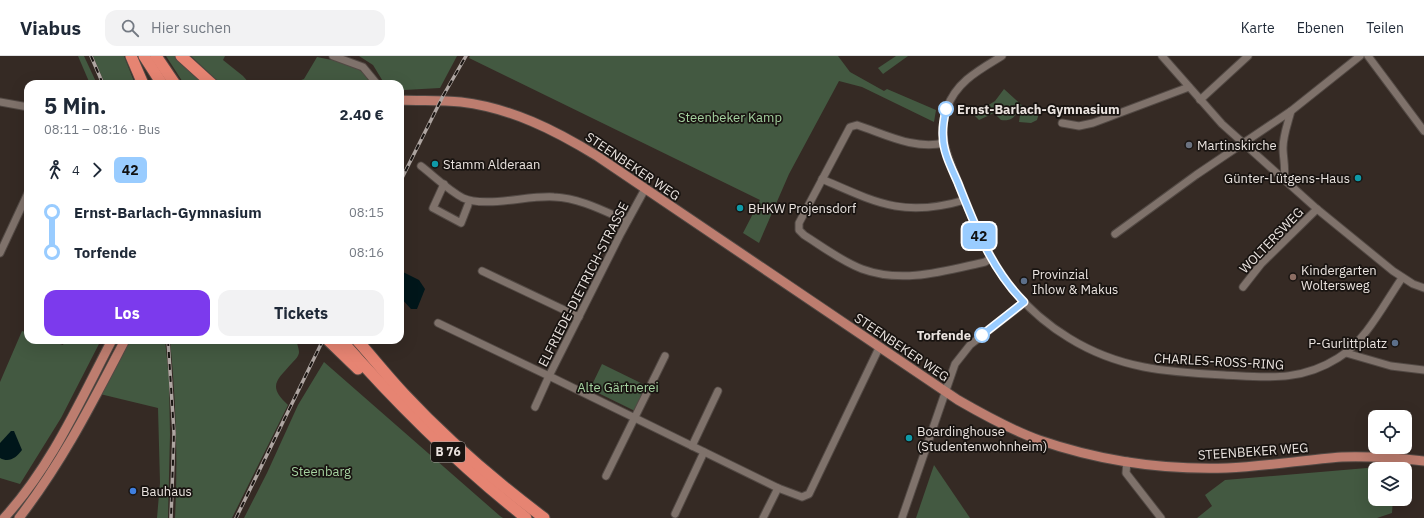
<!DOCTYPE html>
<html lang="de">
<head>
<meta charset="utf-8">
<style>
	body { margin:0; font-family:"IBM Plex Sans",sans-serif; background:#f2f2f3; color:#1f2937; height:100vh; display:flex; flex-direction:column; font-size:15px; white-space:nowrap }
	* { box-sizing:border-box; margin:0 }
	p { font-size:13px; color:#747a83 }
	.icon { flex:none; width:22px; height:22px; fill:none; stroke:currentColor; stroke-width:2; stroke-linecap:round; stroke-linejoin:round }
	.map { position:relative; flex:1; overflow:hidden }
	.panel { position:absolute; left:24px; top:24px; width:380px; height:264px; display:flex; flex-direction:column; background:#fff; border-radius:12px; box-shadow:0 4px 16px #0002 }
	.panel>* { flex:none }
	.badge { padding:0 8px; border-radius:6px; font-size:14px; line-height:26px }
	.fabs { position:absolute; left:1368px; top:354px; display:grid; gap:8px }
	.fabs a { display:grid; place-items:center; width:44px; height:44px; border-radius:8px; background:#fff; box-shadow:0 4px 16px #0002; font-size:20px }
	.map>.badge { position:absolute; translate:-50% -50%; box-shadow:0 0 0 2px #fff }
	.legs { display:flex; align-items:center; gap:6px; height:44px; padding:0 20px; font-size:13px }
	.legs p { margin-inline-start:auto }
	.summary { display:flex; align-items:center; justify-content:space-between; height:68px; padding:0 20px }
	h1 { font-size:22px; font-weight:700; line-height:30px }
	.primary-button { display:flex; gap:8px; margin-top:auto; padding:8px 20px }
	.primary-button a { flex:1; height:46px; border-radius:12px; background:#7c3aed; color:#fff; font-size:16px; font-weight:700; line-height:46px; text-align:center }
	.primary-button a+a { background:#f2f2f3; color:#1f2937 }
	ul { padding:0 20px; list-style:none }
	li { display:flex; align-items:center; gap:14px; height:40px; font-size:15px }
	li i { display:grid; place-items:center; width:6px; height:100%; margin:0 5px; background:currentColor }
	li i::after { content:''; width:10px; height:10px; margin:-5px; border:3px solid; border-radius:50%; background:#fff }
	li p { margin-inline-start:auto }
	li:first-child i { background:linear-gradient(#0000 50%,currentColor 0) }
	li:last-child i { background:linear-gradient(currentColor 50%,#0000 0) }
	header { display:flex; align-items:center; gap:24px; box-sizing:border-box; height:56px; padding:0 20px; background:#fff; border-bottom:1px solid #e0e1e3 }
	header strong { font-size:19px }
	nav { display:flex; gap:22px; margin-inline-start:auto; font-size:14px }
	.search { width:280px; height:36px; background:#f2f2f3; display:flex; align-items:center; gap:10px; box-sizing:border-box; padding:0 14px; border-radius:12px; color:#747a83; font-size:15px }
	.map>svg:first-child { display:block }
</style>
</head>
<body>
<header>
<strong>Viabus</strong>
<div class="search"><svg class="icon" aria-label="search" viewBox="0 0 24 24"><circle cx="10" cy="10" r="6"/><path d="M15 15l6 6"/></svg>Hier suchen</div>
<nav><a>Karte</a><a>Ebenen</a><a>Teilen</a></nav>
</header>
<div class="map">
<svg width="1424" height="462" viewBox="0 0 1424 462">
	<rect width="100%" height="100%" fill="#352a24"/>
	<g fill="#435941">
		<path d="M78 0H84L97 28H90Z"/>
		<path d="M93 0H124L135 28H105Z"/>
		<path d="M166 0H175L206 28H184Z"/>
		<path d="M191 0H225L223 4 243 20 250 28H221Z"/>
		<path d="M359 0H457L440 32 404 34 400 33V28L384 27 373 9Z"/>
		<path d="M470 0H838L850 16 884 35 887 33 936 54 934 66 862 31 839 25 789 118 759 187 743 177 760 144 469 2Z"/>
		<path d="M896 0H908L883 18 878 12Z"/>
		<path d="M317 1C336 5 363 7 370 28H290L304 23Z"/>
		<path d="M1004 33 1026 53H1032L1035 58 1039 57 1037 64 1031 67 1019 66 1020 59 1017 56C1014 63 1009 65 1001 64L994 57 979 64 970 55 973 51 981 57H985L987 50 995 45Z"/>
		<path d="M22 275 28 277V284H47L63 289 65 284H101L61 362 20 428 0 422V326Z"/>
		<path d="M127 284H165L169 322 170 379 168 462H157L160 427 158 352 100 338Z"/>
		<path d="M170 284H296C297 287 299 293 299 296 299 300 295 304 292 307 277 324 267 330 288 349L232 462H175C178 402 176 343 170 284Z"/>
		<path d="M324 306 500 460 503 462H244L267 417 298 349Z"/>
		<path d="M602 308 647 330 635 355 590 333Z"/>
		<path d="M934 409 970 462H916Z"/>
		<path d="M1367 412 1395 413H1375V443H1393L1392 457 1377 462H1197L1212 450 1205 439 1225 424Z"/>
	</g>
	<g fill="#00161a">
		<path d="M403 216 419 224 425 233 417 253H411L400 241V219Z"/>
		<path d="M11 375H14L22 394C16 402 9 407 0 402V387Z"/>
	</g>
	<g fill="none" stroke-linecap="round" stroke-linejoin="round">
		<g stroke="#524944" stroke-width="9">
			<g id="minor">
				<path d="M333 0 363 11 377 28"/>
				<path d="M1002 0C979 14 956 26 947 52 937 79 948 102 958 126 984 193 1005 243 1069 282 1119 313 1167 316 1224 319 1267 321 1300 326 1338 302 1366 285 1384 248 1402 222"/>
				<path d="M1162 0 1222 68 1317 153 1393 215 1413 228 1424 232"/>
				<path d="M1368 0 1424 75"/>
				<path d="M1200 44 1248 0"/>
				<path d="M0 46 28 51"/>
				<path d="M1062 67 1079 70 1093 67 1189 31"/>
				<path d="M944 87C914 94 885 78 857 69L850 71 799 167V174L804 179C823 191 841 205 862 213 903 228 944 215 985 206L991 202"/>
				<path d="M421 110C434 120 448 134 463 142 485 152 529 139 554 141 580 142 604 155 627 165"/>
				<path d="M822 123C877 147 904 162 965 144"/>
				<path d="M1284 123C1286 112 1283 102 1283 92 1283 79 1288 67 1291 55"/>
				<path d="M444 128 433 152 461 167 468 149"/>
				<path d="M645 133 621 177 549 320 778 432 802 441 809 438 879 292"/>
				<path d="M1115 178 1196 119 1291 55 1360 0"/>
				<path d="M0 197 28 137"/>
				<path d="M482 215 579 261"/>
				<path d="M1243 231 1261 208 1317 153"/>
				<path d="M438 267 549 320 535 351"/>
				<path d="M1346 297 1391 310 1424 314"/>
				<path d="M692 390 718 335"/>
				<path d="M1127 405 1126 417 1161 462"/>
				<path d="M606 420 665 300"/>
				<path d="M675 458 704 396"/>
				<path d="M763 462 778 432"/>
				<path d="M902 462 955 308 970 289 1024 247"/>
			</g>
		</g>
		<g stroke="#524944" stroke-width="11">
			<g id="major">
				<path d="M400 44C421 45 441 44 461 46 511 52 555 74 597 100L958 344C984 359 1011 374 1039 384 1100 405 1164 414 1227 412 1266 410 1304 404 1342 401 1370 400 1397 402 1424 405"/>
				<path d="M4 462C51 411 80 345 112 284"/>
				<path d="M19 462C63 405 92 347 125 284"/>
			</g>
		</g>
		<g stroke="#524944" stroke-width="13">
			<g id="highway">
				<path d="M131 0 143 28"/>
				<path d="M144 0 162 28"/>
				<path d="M156 0 175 28"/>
				<path d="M181 0 212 28"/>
				<path d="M328 284 358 313"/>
				<path d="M341 284C398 349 458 408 526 462"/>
				<path d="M357 284C373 302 388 321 405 339 447 384 495 425 544 462"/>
			</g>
		</g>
		<use href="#minor" stroke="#7f726b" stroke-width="7"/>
		<use href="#major" stroke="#bd7d6f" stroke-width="9"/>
		<use href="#highway" stroke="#e68472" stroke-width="11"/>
		<g stroke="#aea5a1" stroke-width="3.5">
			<g id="rail">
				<path d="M91 0 103 28"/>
				<path d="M400 126 443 40 466 0"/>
				<path d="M168 284 174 377 171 462"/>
				<path d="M236 462 323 284"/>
			</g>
		</g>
		<use href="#rail" stroke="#191411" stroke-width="2" stroke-dasharray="6" stroke-linecap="butt"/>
	</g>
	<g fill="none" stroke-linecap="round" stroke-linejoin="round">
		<g stroke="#fff" stroke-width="9">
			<path id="line-1" d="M946 53C944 62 942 72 943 81 943 96 952 113 958 127 975 170 991 213 1024 246L982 279"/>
		</g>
		<use href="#line-1" stroke="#9cf" stroke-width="6"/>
	</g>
	<g fill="#fff" stroke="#9cf" stroke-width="2">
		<circle cx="946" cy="53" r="7"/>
		<circle cx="982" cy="279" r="7"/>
	</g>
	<circle fill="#6b7280" stroke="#191411" stroke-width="1.5" cx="1189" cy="89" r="4"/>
	<g fill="#0f9aa8" stroke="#191411" stroke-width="1.5">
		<circle cx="435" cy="108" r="4"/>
		<circle cx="1358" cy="122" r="4"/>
		<circle cx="740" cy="152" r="4"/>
		<circle cx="909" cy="382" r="4"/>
	</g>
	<circle fill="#8d6e63" stroke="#191411" stroke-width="1.5" cx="1293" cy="221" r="4"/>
	<g fill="#5c6f8a" stroke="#191411" stroke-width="1.5">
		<circle cx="1024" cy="225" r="4"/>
		<circle cx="1395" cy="287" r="4"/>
	</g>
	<circle fill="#3f7fe0" stroke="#191411" stroke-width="1.5" cx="133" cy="435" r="4"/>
	<g text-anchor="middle" stroke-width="3.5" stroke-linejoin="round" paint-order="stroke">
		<rect fill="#191411" stroke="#aba5a1" stroke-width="1" x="431" y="386" width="34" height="20" rx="3"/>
		<g font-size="12" font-weight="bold" fill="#eae3df">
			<text x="448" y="400">B 76</text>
		</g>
		<g font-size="13" font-weight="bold" fill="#eae3df" stroke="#191411" text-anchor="start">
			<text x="957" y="58">Ernst-Barlach-Gymnasium</text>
			<text x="971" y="284" text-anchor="end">Torfende</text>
		</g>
		<g font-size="13" fill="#a5d3a0" stroke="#191411">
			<text x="730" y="66">Steenbeker Kamp</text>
			<text x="618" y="336">Alte Gärtnerei</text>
			<text x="321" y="420">Steenbarg</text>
		</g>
		<g font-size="13" fill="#eae3df" stroke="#191411" text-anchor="start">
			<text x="1197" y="94">Martinskirche</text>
			<text x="443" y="113">Stamm Alderaan</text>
			<text x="1350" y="127" text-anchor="end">Günter-Lütgens-Haus</text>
			<text x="748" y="157">BHKW Projensdorf</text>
			<text x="1301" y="219">Kindergarten<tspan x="1301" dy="15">Woltersweg</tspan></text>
			<text x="1032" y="223">Provinzial<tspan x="1032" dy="15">Ihlow &amp; Makus</tspan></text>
			<text x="1387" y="292" text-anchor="end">P-Gurlittplatz</text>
			<text x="917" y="380">Boardinghouse<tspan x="917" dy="15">(Studentenwohnheim)</tspan></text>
			<text x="141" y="440">Bauhaus</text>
		</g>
		<g font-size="13" fill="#eae3df" stroke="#191411">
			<text transform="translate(633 110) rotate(34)" y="5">STEENBEKER WEG</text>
			<text transform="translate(1271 184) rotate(-46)" y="5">WOLTERSWEG</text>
			<text transform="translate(583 228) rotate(-63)" y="5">ELFRIEDE-DIETRICH-STRASSE</text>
			<text transform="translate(902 291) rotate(34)" y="5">STEENBEKER WEG</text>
			<text transform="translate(1219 305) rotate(3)" y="5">CHARLES-ROSS-RING</text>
			<text transform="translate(1253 395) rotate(-4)" y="5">STEENBEKER WEG</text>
		</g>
	</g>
</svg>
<div class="fabs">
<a><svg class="icon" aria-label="locate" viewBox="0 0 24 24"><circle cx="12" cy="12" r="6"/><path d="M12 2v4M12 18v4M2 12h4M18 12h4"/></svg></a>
<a><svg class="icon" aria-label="layers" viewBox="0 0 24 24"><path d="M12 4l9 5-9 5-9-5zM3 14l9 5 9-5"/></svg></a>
</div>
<b class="badge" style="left:979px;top:180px;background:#9cf;color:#111">42</b>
<section class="panel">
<div class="summary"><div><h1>5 Min.</h1><p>08:11 – 08:16 · Bus</p></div><b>2.40 €</b></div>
<div class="legs"><svg class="icon" aria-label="walk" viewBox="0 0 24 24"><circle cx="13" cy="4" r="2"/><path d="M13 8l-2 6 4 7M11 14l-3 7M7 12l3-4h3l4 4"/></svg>4<svg class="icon" aria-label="forward" viewBox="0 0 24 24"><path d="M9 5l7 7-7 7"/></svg><b class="badge" style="background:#9cf;color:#111">42</b></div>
<ul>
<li><i style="color:#9cf"></i><b>Ernst-Barlach-Gymnasium</b><p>08:15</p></li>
<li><i style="color:#9cf"></i><b>Torfende</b><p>08:16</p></li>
</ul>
<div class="primary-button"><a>Los</a><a>Tickets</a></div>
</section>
</div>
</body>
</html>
